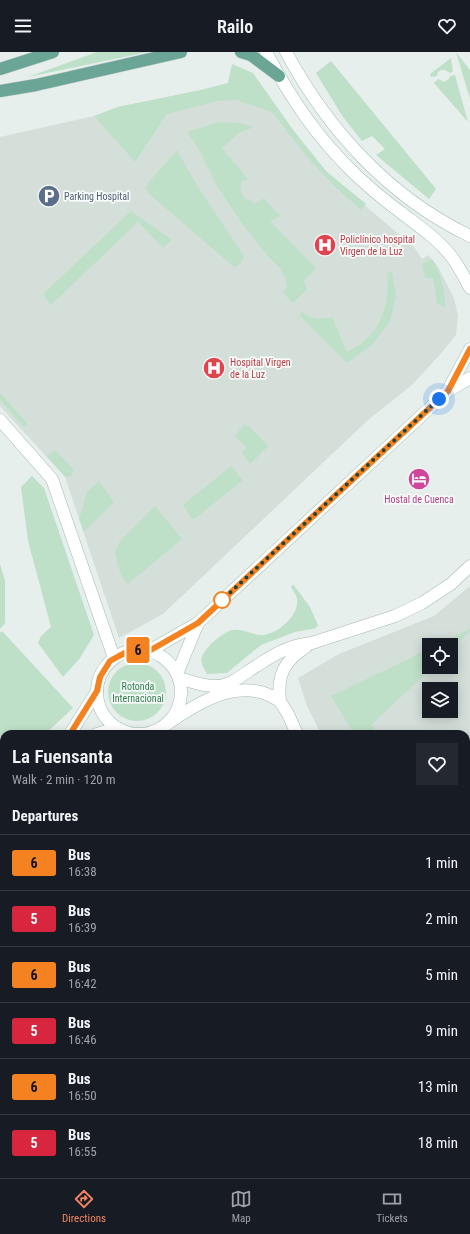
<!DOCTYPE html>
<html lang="en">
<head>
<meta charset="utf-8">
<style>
	body { margin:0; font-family:"Roboto Condensed",sans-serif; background:#242831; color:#f1f3f6; height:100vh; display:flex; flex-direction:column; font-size:15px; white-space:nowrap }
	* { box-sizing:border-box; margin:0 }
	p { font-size:13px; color:#9ea1a6 }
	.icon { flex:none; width:22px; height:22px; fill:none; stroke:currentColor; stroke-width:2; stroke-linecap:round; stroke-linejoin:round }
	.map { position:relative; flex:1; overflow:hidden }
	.drawer { position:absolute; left:0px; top:678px; width:470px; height:448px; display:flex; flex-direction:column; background:#171b24; border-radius:12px 12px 0 0; box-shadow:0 2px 10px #0003 }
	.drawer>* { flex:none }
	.badge { padding:0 8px; border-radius:3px; font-size:14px; line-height:26px }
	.controls { position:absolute; left:422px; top:586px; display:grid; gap:8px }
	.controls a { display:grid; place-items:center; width:36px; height:36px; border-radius:0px; background:#171b24; box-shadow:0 2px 10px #0003; font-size:20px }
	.you { position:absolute; width:20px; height:20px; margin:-10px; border:3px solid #fff; border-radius:50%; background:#1a73e8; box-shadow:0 0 0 6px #1a73e833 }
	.map>.badge { position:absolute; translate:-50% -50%; box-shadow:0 0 0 2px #fff }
	h2 { padding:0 12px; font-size:15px; line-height:36px }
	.round { display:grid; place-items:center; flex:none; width:42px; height:42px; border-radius:0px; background:#242831 }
	.summary { display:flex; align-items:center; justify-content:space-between; height:68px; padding:0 12px }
	h1 { font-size:19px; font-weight:600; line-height:30px }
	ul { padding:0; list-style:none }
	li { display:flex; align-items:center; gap:12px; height:56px; padding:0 12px; border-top:1px solid #363941 }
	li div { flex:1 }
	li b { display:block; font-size:15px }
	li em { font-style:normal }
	li .badge { min-width:44px; font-weight:700; text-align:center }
	header { display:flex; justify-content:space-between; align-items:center; height:52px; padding:0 12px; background:#171b24; font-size:18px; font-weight:600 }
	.menu { display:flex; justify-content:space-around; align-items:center; height:56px; border-top:1px solid #363941; background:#171b24; font-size:11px; color:#9ea1a6 }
	.menu a { display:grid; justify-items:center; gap:2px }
	.menu .active { color:#f4845f }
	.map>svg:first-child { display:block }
</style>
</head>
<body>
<header><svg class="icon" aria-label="menu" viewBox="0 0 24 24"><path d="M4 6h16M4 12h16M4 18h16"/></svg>Railo<svg class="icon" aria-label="heart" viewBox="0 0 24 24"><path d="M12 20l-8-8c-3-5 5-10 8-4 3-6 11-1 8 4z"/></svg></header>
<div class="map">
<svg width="470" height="1126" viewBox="0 0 470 1126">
	<rect width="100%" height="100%" fill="#e6efeb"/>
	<g fill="#d4dfda" fill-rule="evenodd">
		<path d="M196 39 277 57 317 113 414 195 422 207 428 203 437 213 454 246 458 264 456 283 443 299 413 332 368 368 163 562 119 586 65 425 0 354V85L94 64 118 55Z"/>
		<path d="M470 534V1043L466 1029V682H321L307 654 298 626 339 602 434 564ZM429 593H451V615H429ZM429 637H451V659H429Z"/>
		<path d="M0 898 4 902V1122H194L197 1126H0Z"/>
	</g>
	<g fill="#bfe0c8">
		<path d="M97 0H148L28 25Z"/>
		<path d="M456 0 470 18V47Z"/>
		<path d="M451 6 453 19 450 21C445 18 443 16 438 20L437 24 431 25 430 22Z"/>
		<path d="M331 9 436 137 429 147 376 103 385 97 372 84 362 89 343 65 316 21Z"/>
		<path d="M232 12 253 21 294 79 326 119 366 152 361 158 334 134 308 106 272 60 236 48 218 49 167 62 135 110 94 64 118 55 196 39 228 31Z"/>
		<path d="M455 23 468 70 434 31 438 27 444 30 449 27 450 24Z"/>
		<path d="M219 70 239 71 254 75 239 81 222 96 248 127 242 130C239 136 241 142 245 147L251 148 254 152 264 146 280 164 270 169 316 216 304 229 307 237 293 251 286 244 283 239 288 234 285 229 286 227 280 216 267 203 243 173 217 134 198 96 187 80Z"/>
		<path d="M177 98 198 135 244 204C242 210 240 213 234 215L148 141 145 137 148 131Z"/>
		<path d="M131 159 172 188 163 196 138 170 51 253 43 242Z"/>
		<path d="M432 207C441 222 446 238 445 256L437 251 433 226H425L422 212Z"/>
		<path d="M392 220 396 244 390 269 372 293 347 311 299 263 302 260C312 267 320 268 332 265L347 300C380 284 390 256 387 221Z"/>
		<path d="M0 341 27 371V374H23L0 348Z"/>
		<path d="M244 372 251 376 268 394 250 412 242 401 246 395 235 384Z"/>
		<path d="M55 398 74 418 71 424 65 425 47 404Z"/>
		<path d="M231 414 243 428 193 468 183 453Z"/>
		<path d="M32 424 44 436 94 583 80 606 63 625 38 591 41 584 51 575 28 489 21 435Z"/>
		<path d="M99 429 114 450 84 480 79 467 87 440Z"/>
		<path d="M155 454 182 487 128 532 123 527 118 514 115 500 120 489Z"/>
		<path d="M0 512 5 529V571L0 577Z"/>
		<path d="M293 532 310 555 318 573 316 576 312 577 295 580 261 593 227 621 207 622C204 617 200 611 202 605 204 596 224 579 233 578 243 576 252 583 262 583 278 582 300 563 297 546 296 542 292 538 291 535Z"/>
		<path d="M470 577V579L451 598V593H436Z"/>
		<path d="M2 579 73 656 45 682H4V719L0 723V581Z"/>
		<path d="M429 597V615H433L371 673 379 682H354L331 644Z"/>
		<circle cx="137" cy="640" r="29"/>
		<path d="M254 1122H282L285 1126H249Z"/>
		<path d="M342 1122H394L398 1126H338Z"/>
	</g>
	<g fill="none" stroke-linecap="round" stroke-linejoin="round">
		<g stroke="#a8b8b2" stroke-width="13">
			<g id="street">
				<path d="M0 368 52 427 114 606"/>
				<path d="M179 626C190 629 202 634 215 634 232 634 244 621 258 613 274 602 292 592 312 591L395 564 422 551 451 532 470 514"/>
				<path d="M276 643 288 662 297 682"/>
				<path d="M280 649C277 623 284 609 306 595"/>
				<path d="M167 672C193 654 227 632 260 640 267 641 274 646 280 649"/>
				<path d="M466 1026H470"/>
				<path d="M466 1108 470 1125"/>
			</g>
		</g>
		<g stroke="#a4bbb3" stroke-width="13">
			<g id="secondary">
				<path d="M266 0C291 47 318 87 357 124 370 136 384 148 399 159 417 173 437 186 451 204 459 214 464 225 470 236"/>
				<path d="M286 0C328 78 389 145 470 184"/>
				<path d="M448 338 470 297"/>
				<circle cx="139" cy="640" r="42"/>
				<path d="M149 599 198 571 448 339 470 326"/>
				<path d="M177 622 198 571"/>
				<path d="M70 682 97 639"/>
				<path d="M97 682 117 676"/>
				<path d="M0 755 4 751"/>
			</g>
		</g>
		<g stroke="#c2cac8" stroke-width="13">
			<g id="primary">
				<path d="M241 0 251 3 279 24"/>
				<path d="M0 17 53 0"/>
				<path d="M0 39 36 33 181 0"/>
			</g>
		</g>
		<use href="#street" stroke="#fff" stroke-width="12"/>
		<use href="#secondary" stroke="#fff" stroke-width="12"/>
		<use href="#primary" stroke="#6aa596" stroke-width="12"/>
	</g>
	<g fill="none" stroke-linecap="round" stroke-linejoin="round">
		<g stroke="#fff" stroke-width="9">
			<path id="line" d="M70 682 97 639 100 625 110 609 119 604 129 599 139 598 149 599 198 571 448 339 470 297"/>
		</g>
		<use href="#line" stroke="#f58220" stroke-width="6"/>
		<path stroke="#24423a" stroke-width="4" stroke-dasharray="0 7.2" d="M222 548 221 549 439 347"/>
	</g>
	<defs>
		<g id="parking-disc" transform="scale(1.15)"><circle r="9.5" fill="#5c6f8a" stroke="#f7fbf9"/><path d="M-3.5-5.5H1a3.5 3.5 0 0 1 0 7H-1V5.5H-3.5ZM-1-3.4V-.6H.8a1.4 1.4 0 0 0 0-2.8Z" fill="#fff"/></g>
		<g id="hospital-disc" transform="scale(1.15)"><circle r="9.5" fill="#e0444e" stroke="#f7fbf9"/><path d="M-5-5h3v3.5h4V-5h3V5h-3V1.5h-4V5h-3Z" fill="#fff"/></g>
		<g id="hotel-disc" transform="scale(1.15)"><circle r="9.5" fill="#d1479c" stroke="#f7fbf9"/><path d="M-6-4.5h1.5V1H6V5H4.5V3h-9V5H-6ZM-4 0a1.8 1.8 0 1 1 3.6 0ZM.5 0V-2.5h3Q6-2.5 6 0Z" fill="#fff"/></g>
	</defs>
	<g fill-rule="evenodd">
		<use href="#parking-disc" x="49" y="144"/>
		<use href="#hospital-disc" x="325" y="193"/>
		<use href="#hospital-disc" x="214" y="316"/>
		<use href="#hotel-disc" x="419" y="427"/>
	</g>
	<circle fill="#fff" stroke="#f58220" stroke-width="2" cx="222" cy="548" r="8"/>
	<g text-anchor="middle" stroke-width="3.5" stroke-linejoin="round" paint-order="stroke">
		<g font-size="10" fill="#4e5e75" stroke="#f7fbf9" text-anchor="start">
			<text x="64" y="148">Parking Hospital</text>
		</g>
		<g font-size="10" fill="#be3a42" stroke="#f7fbf9" text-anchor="start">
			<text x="340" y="191">Policlínico hospital<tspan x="340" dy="12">Virgen de la Luz</tspan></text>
			<text x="230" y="314">Hospital Virgen<tspan x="230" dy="12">de la Luz</tspan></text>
		</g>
		<g font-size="10" fill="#b23c85" stroke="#f7fbf9">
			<text x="419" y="451">Hostal de Cuenca</text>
		</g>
		<g font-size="10" fill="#2d7a4b" stroke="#f7fbf9">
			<text x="138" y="638">Rotonda<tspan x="138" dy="12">Internacional</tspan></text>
		</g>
	</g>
</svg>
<div class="controls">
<a><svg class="icon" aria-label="locate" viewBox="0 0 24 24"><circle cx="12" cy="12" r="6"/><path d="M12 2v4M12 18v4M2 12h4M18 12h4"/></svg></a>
<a><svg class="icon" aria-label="layers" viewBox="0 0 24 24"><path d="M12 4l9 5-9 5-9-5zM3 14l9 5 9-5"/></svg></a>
</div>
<div class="you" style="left:439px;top:347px"></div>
<b class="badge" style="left:138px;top:598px;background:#f58220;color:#111">6</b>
<section class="drawer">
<div class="summary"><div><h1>La Fuensanta</h1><p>Walk · 2 min · 120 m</p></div><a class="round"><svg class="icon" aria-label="heart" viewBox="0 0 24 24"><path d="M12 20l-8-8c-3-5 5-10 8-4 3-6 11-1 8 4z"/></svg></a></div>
<h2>Departures</h2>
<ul>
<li><span class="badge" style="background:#f58220;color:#111">6</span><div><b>Bus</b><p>16:38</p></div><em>1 min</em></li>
<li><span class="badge" style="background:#d7263d;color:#fff">5</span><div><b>Bus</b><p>16:39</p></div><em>2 min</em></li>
<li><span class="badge" style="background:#f58220;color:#111">6</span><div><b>Bus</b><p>16:42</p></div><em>5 min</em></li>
<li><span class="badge" style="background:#d7263d;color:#fff">5</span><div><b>Bus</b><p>16:46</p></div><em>9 min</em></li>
<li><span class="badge" style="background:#f58220;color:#111">6</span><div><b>Bus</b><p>16:50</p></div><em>13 min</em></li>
<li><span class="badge" style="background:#d7263d;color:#fff">5</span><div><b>Bus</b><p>16:55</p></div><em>18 min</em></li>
</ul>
</section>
</div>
<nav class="menu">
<a class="active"><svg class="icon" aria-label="directions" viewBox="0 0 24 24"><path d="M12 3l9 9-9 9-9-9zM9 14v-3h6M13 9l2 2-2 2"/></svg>Directions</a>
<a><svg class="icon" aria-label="map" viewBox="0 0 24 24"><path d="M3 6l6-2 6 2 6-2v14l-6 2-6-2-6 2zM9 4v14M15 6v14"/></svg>Map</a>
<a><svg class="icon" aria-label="tickets" viewBox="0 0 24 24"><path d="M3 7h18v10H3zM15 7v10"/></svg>Tickets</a>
</nav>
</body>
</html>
